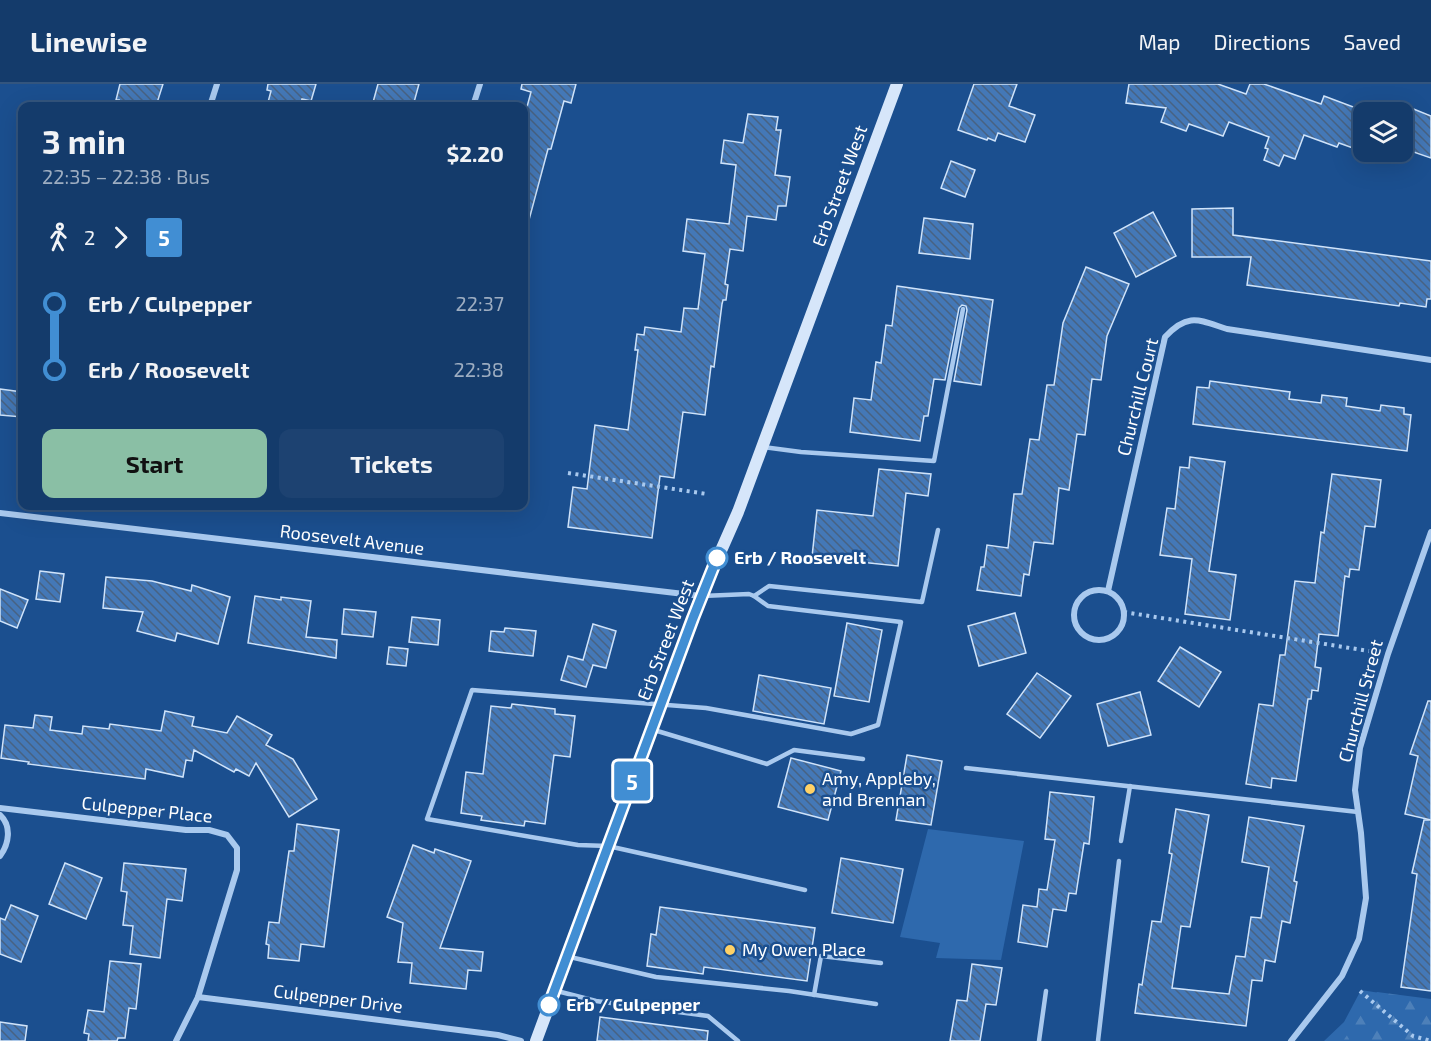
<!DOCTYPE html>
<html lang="en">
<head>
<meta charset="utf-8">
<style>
	body { margin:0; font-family:"Exo 2",sans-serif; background:#1d4271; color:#f1f3f6; height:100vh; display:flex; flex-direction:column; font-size:22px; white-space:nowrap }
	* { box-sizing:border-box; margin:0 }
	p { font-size:20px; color:#9dadc1 }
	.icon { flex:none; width:33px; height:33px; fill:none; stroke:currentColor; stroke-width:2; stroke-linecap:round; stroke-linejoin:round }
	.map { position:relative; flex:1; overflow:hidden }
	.panel { position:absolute; left:18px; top:18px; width:510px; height:408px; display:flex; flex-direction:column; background:#143b6b; border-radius:12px; box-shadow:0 6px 24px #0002,0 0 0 2px #33557e }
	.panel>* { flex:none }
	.badge { padding:0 12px; border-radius:4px; font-size:21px; line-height:39px }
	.controls { position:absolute; left:1353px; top:18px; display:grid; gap:12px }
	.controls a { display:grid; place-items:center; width:60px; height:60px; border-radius:12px; background:#143b6b; box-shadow:0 6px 24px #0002,0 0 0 2px #33557e; font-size:30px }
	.map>.badge { position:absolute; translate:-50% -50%; box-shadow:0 0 0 3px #fff }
	.legs { display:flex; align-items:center; gap:9px; height:66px; padding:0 24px; font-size:20px }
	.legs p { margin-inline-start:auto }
	.head { display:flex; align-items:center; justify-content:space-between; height:102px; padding:0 24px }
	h1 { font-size:33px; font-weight:700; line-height:45px }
	.button { display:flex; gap:12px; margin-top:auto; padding:12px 24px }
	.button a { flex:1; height:69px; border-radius:12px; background:#8abfa5; color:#111; font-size:24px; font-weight:700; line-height:69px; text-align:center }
	.button a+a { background:#1d4271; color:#f1f3f6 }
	ul { padding:0 24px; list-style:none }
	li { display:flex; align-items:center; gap:21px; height:66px; font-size:22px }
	li i { display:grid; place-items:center; width:9px; height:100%; margin:0 8px; background:currentColor }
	li i::after { content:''; width:15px; height:15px; margin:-8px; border:4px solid; border-radius:50%; background:#143b6b }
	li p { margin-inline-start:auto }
	li:first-child i { background:linear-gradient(#0000 50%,currentColor 0) }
	li:last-child i { background:linear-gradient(currentColor 50%,#0000 0) }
	header { display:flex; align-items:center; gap:36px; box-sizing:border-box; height:84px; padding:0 30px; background:#143b6b; border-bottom:2px solid #33557e }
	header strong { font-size:28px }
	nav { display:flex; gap:33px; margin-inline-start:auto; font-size:21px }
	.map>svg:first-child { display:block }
</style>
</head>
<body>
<header>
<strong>Linewise</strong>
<nav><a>Map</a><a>Directions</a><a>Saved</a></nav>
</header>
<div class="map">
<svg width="1431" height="957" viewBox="0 0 1431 957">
	<defs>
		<pattern id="forest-firs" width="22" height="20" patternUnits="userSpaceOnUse" patternTransform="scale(1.5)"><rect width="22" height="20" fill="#2e69ad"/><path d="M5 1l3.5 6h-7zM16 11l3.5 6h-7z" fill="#4d80b9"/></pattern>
		<pattern id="building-back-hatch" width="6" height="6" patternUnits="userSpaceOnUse" patternTransform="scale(1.5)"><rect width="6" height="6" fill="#4478b7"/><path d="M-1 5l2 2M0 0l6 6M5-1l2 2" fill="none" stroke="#486282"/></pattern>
	</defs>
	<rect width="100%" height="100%" fill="#1b4f8f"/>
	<g fill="#2e69ad">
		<path d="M928 745 1024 757 1001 876 936 874 940 859 900 853Z"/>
		<path d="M1361 906 1431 917V957H1324L1344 938Z"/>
	</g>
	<path fill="url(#forest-firs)" d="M1377 908 1431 915V957H1343Z"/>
	<g fill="url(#building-back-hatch)" stroke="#cfe3fa" stroke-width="1.5">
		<path d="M120 0H163L156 22H117L119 16H116Z"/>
		<path d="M268 0H316L311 17 302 15 300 22H267L271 7 267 6Z"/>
		<path d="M378 0H419L413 22H372Z"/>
		<path d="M522 0H576L571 19 564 17 551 65H548L529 136 524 135V34L531 8 521 5Z"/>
		<path d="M974 0H1017L1009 22 1035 31 1025 58 998 49 995 57 988 54 987 56 958 46Z"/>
		<path d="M1129 0H1218L1246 10 1250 0H1264L1321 20 1324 12 1364 27V68L1339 59 1337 63 1304 51 1295 75 1284 71 1279 82 1264 76 1268 65 1265 64 1269 53 1229 38 1223 52 1189 40 1186 47 1161 38 1166 24 1126 19Z"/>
		<path d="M1411 24 1431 32V74L1402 64V30L1408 32Z"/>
		<path d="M748 30 778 33 776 46H781L775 91 790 93 786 122H778L776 136 747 132 743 167 730 165 725 200 728 201 726 216H723L722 220 714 283 711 282 705 331 683 328 674 394 660 392 652 454 568 443 573 403 587 405 595 341 628 346 638 266H635L637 250 644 251 645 243 681 248 684 224 698 225 705 170 683 167 687 135 729 140 736 81 721 79 724 56 743 59Z"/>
		<path d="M951 77 975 86 965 113 941 104Z"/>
		<path d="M1233 124V151L1431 177V215H1427L1426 223 1400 219 1399 222 1247 201 1251 173H1192V125Z"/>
		<path d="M1153 128 1176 172 1136 193 1114 149Z"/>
		<path d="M924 134 973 140 970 175 919 169Z"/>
		<path d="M1086 183 1129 200 1107 252 1101 296 1092 295 1085 351 1077 350 1069 406 1059 404 1053 460 1034 458 1029 491 1024 490 1021 512 977 506 981 483H984L987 461 1008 464 1014 410H1022L1030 355 1039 356 1047 301H1054L1063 239Z"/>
		<path d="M897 202 993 216 981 301 954 297 967 226 966 222 962 221 959 224 945 296 934 295 928 332H924L920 357 850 348 854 314 871 316 876 278 881 279 886 241 892 242Z"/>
		<path d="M1210 297 1290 308 1289 315 1321 319 1322 311 1347 314 1346 322 1380 327 1381 321 1404 324V330L1411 331 1407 367 1193 340 1197 303 1209 304Z"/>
		<path d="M0 305 22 308V333L0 331Z"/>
		<path d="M1190 373 1225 378 1209 487 1236 491 1230 536 1185 530 1192 475 1160 471 1167 424 1175 425 1180 383 1189 384Z"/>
		<path d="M879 385 931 390 928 412 906 409 898 482 812 473 817 426 873 432Z"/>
		<path d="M1332 390 1381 396 1375 443 1365 442 1359 486 1350 485 1349 493 1345 492 1338 552 1319 550 1315 583 1321 584 1318 607 1312 606 1311 615H1308L1296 697 1272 694 1271 704 1246 700 1259 620 1273 622 1280 571H1285L1295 497 1315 499 1321 448 1324 449Z"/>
		<path d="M40 487 64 490 60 518 36 515Z"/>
		<path d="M106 493 152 497 191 507 192 501 230 513 218 560 177 549 175 557 137 547 143 528 103 524Z"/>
		<path d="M0 505 28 516 17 544 0 537Z"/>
		<path d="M255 512 281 516V513L311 517 306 553 337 556 336 574 248 559Z"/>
		<path d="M344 525 376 528 373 553 342 550Z"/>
		<path d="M1015 529 1026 569 979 582 968 542Z"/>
		<path d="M412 533 440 536 438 561 409 558Z"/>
		<path d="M847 539 882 546 869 618 834 612Z"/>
		<path d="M593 540 616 547 606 584 593 581 586 603 561 596 568 572 583 576Z"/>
		<path d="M505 544 536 547 533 572 489 567 491 547 504 548Z"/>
		<path d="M389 563 408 565 406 582 387 580Z"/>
		<path d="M1180 563 1221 588 1199 623 1158 597Z"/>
		<path d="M1037 589 1071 612 1040 654 1007 630Z"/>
		<path d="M759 591 831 604 824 640 753 627Z"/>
		<path d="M1140 608 1151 651 1108 662 1097 620Z"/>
		<path d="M1428 617H1431V736L1405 730 1418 672 1410 670Z"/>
		<path d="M512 620 555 625V630L575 632 570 673 554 671 545 740 525 737 524 742 481 736 482 732 461 729 466 688 483 690 491 622 511 624Z"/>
		<path d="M165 627 194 633 192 642 227 649 237 632 272 651 266 661 293 675 317 715 289 733 256 679 249 692 236 685 234 688 194 666 192 677 186 676 183 693 146 685 145 695 28 680 29 678 1 674 5 641 33 644 35 631 52 633 50 646 82 650 83 642 109 645 110 640 161 647Z"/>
		<path d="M907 671 942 677 931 741 896 736Z"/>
		<path d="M791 674 841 687 828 736 778 723Z"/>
		<path d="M1050 708 1094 713 1089 760 1084 759 1076 810 1069 809 1066 827 1053 825 1047 863 1018 858 1023 821 1037 823 1039 805 1047 806 1055 756 1045 755Z"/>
		<path d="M1176 725 1209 731 1190 843 1181 842 1172 904 1229 910 1236 872 1245 873 1251 833 1261 834 1269 783 1242 778 1249 733 1304 742 1294 797 1297 798 1290 839 1282 837 1275 878 1265 876 1262 897 1252 896 1246 942 1135 929 1139 900 1142 901 1152 837 1161 838 1172 770 1169 769Z"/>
		<path d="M1424 736H1431V907L1401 903 1417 790 1412 789Z"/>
		<path d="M297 740 339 746 324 863 301 860 299 877 268 874 269 861 266 860 269 838 279 839 289 767H294Z"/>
		<path d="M413 761 434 769 435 765 471 777 440 864 483 868 481 887 468 886 466 905 410 899 412 879 398 878 403 839 387 833Z"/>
		<path d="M841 774 903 785 893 839 832 829Z"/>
		<path d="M65 779 102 794 86 835 49 820Z"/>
		<path d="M124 779 186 785 182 817 167 815 160 874 130 870 133 842 123 841 127 808 121 807Z"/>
		<path d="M11 821 38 832 21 878 0 870V834L5 836Z"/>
		<path d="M660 823 815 844 807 897 704 883 703 890 647 882 651 850 656 851Z"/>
		<path d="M110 877 141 880 136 925 129 924 125 954H118L117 957H88L89 950 84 949 88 926 104 928Z"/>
		<path d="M972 880 1002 884 996 921 986 920 980 957H950L957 916 967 917Z"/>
		<path d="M600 933 708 947 707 957H597Z"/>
		<path d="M0 938 27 942 25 957H0Z"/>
	</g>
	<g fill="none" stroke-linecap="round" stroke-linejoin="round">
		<g stroke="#a9c9ee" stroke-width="4" stroke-dasharray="3 4.5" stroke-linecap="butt">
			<path d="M568 389 707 410"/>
			<path d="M1124 528 1375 568"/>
			<path d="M1360 907 1413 952 1431 957"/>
		</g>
		<g stroke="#a9c9ee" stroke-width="4.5">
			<path d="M763 363 801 368 934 377 963 225"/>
			<path d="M702 512 749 510 754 512 768 522 901 538 878 641 851 650 706 624 472 606 427 735 578 761 608 762 805 806"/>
			<path d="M754 512 769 502 922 518 938 446"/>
			<path d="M654 646 767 680 794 666 863 675"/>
			<path d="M966 684 1358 728"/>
			<path d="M1121 757 1130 702"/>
			<path d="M570 873 656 893 789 907 876 920"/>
			<path d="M557 907 596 917 708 932 738 957"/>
			<path d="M814 911 821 872 881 879"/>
			<path d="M1039 957 1046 907"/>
			<path d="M1098 957 1119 777"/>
		</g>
		<g stroke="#a9c9ee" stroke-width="6">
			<path d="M210 22 217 0"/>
			<path d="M473 22 480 0"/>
			<path d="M0 429 701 512"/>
			<circle cx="1099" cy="531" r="25"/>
			<path d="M1108 507 1165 253C1188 228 1199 236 1227 245L1431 276"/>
			<path d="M0 724 186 746H209L227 751 237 764V786L198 913 176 957"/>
			<path d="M0 731C12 742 9 760 0 772"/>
			<path d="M198 913 498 951 521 957"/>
			<path d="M1291 957 1342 892 1359 855 1366 814 1361 749 1355 706 1360 664 1388 570 1431 448"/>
		</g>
		<path stroke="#d6e6fa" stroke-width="12" d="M536 957 701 512 738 428 897 0"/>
	</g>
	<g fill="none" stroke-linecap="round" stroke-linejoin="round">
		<g stroke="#fff" stroke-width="14">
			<path id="line-1" d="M549 921 693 534 717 474"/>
		</g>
		<use href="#line-1" stroke="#418ed3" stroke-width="9"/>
	</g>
	<g fill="#fff" stroke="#418ed3" stroke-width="3">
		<circle cx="717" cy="474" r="10"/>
		<circle cx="549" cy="921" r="10"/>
	</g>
	<g fill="#ffd166" stroke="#1b4f8f" stroke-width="2">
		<circle cx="810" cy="705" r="6"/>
		<circle cx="730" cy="866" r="6"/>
	</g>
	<g text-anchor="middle" stroke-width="5" stroke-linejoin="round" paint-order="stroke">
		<g font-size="18" fill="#fff" stroke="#1b4f8f">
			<text transform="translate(840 102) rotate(-70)" y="6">Erb Street West</text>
			<text transform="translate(1138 313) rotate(-76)" y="6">Churchill Court</text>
			<text transform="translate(352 456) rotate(7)" y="6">Roosevelt Avenue</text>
			<text transform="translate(666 556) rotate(-69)" y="6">Erb Street West</text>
			<text transform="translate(1361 617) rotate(-75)" y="6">Churchill Street</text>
			<text transform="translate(147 726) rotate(6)" y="6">Culpepper Place</text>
			<text transform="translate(338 915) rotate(7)" y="6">Culpepper Drive</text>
		</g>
		<g font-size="18" font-weight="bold" fill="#fff" stroke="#1b4f8f" text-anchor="start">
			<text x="734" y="480">Erb / Roosevelt</text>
			<text x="566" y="927">Erb / Culpepper</text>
		</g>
		<g font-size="18" fill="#fff" stroke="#1b4f8f" text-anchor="start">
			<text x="822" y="701">Amy, Appleby,<tspan x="822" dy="21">and Brennan</tspan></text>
			<text x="742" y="872">My Owen Place</text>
		</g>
	</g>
</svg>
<div class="controls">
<a><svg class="icon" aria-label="layers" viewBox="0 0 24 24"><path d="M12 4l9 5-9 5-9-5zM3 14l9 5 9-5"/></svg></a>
</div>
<b class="badge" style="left:632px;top:697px;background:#418ed3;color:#fff">5</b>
<section class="panel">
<div class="head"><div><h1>3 min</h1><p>22:35 – 22:38 · Bus</p></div><b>$2.20</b></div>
<div class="legs"><svg class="icon" aria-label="walk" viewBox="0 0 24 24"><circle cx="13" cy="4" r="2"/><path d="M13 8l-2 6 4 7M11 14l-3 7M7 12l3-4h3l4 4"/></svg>2<svg class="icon" aria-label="forward" viewBox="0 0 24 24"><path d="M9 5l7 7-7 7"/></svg><b class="badge" style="background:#418ed3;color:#fff">5</b></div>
<ul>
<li><i style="color:#418ed3"></i><b>Erb / Culpepper</b><p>22:37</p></li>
<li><i style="color:#418ed3"></i><b>Erb / Roosevelt</b><p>22:38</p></li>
</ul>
<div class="button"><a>Start</a><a>Tickets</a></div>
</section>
</div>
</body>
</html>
